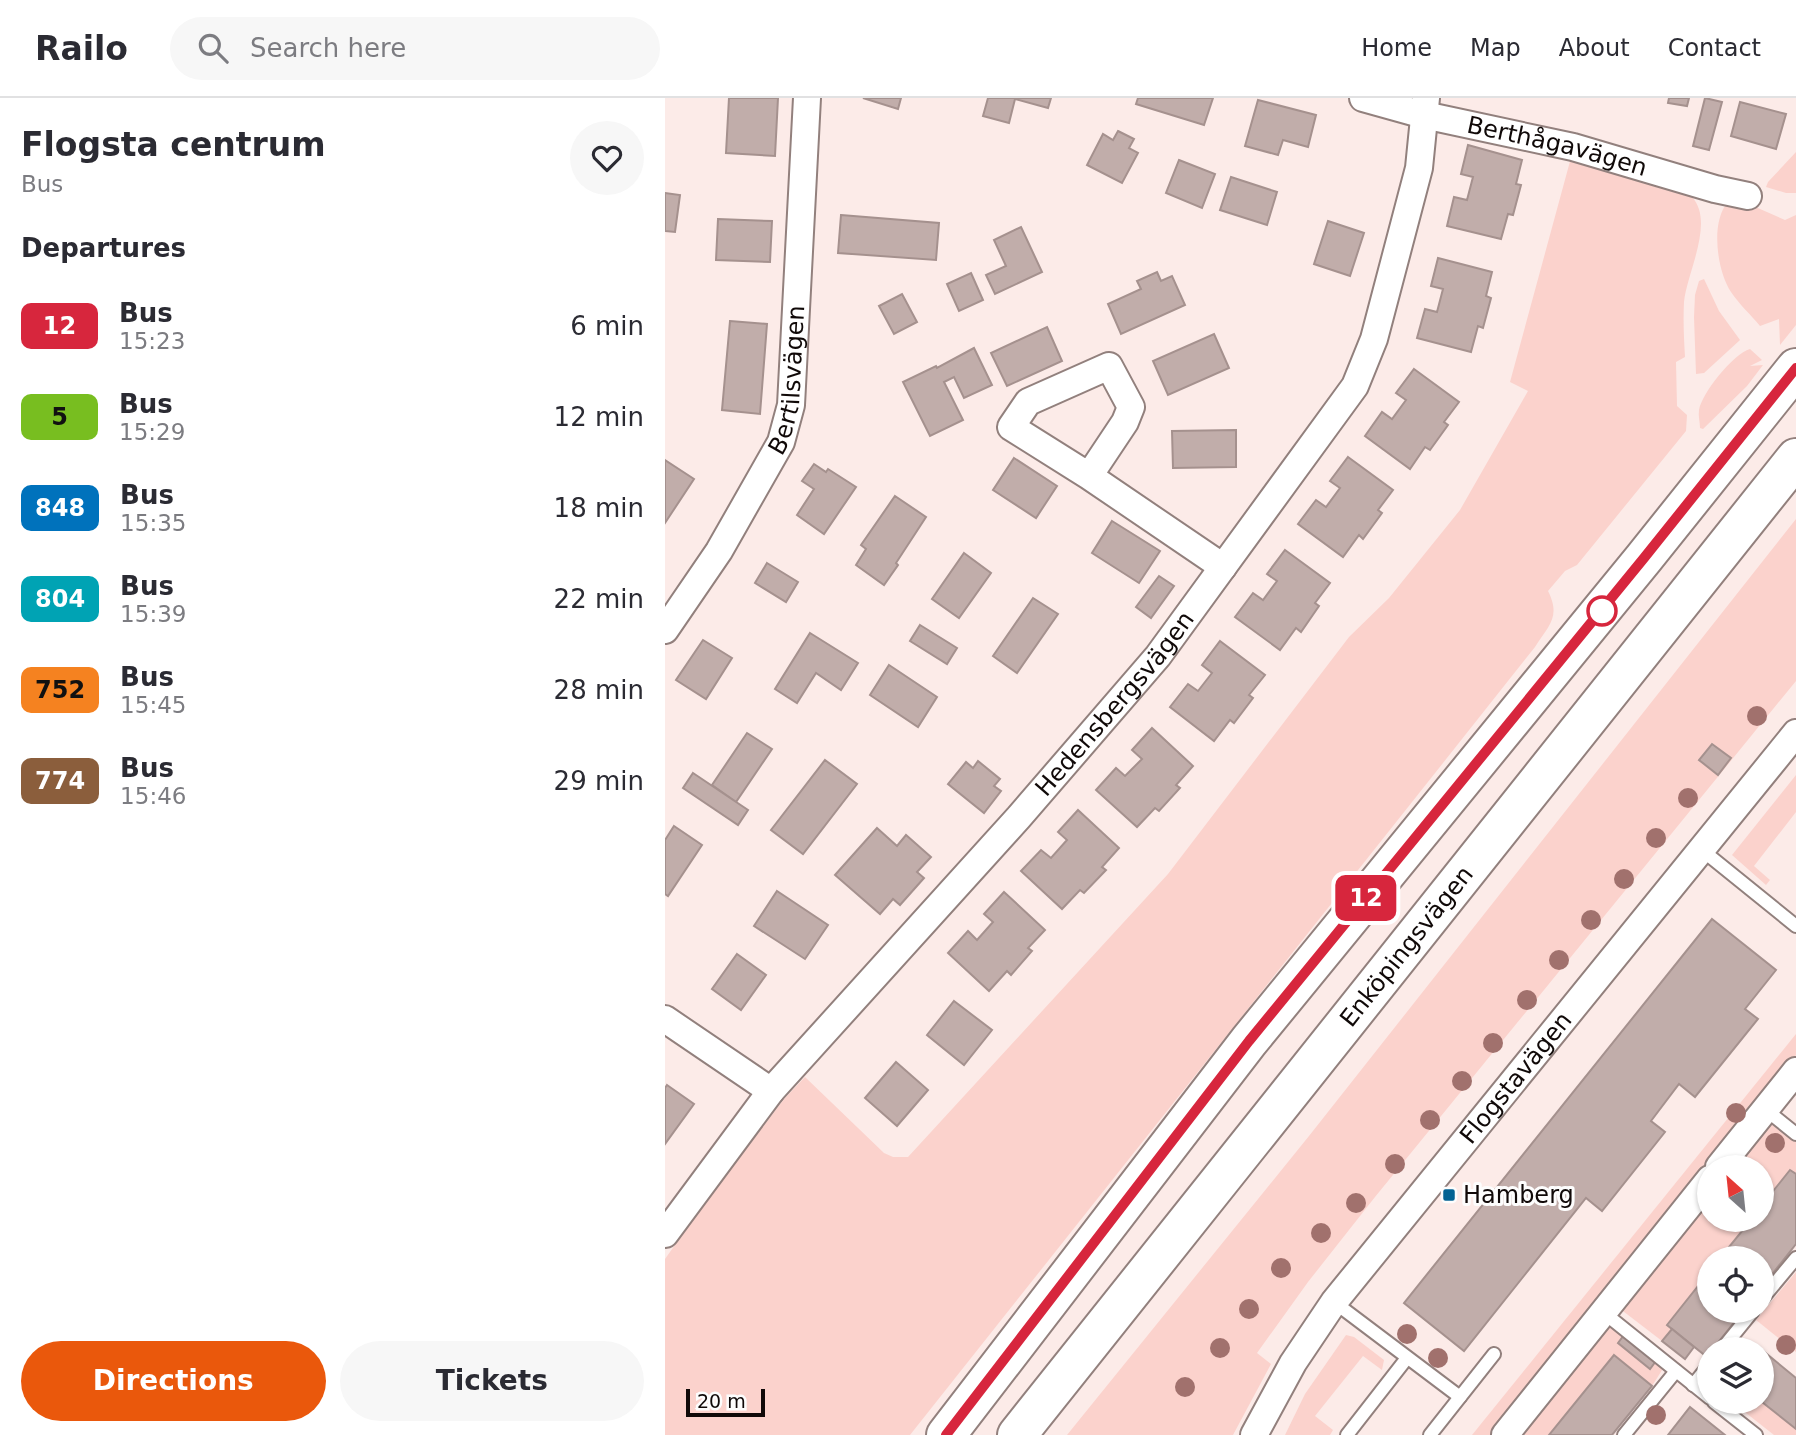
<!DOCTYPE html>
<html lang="en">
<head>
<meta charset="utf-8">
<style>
	body { margin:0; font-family:"DejaVu Sans",sans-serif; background:#f7f7f7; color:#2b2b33; height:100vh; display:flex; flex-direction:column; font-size:26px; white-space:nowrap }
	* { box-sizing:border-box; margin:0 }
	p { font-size:23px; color:#7c7c81 }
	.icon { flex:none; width:38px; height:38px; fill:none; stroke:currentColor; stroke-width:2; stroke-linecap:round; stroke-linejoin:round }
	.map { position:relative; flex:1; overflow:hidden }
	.panel { display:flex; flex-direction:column; background:#fff; width:665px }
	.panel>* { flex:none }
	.badge { padding:0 14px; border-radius:10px; font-size:24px; line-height:46px }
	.needle { width:46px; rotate:333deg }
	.fabs { position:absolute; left:1032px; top:1057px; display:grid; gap:14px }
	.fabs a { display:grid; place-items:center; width:77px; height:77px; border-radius:50%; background:#fff; box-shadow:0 2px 5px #0004; font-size:35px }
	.scale { position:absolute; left:21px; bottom:18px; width:79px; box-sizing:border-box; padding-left:7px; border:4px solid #100908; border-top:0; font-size:19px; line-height:24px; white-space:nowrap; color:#100908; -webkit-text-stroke:5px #fdfdfd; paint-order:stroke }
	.map>.badge { position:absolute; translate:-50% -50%; box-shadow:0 0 0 4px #fff }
	h2 { padding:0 21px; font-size:26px; line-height:63px }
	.round { display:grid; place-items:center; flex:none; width:74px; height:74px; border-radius:37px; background:#f7f7f7 }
	.overview { display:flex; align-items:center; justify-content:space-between; height:119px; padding:0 21px }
	h1 { font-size:33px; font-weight:700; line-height:52px }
	.primary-button { display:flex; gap:14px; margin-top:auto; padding:14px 21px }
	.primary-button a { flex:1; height:80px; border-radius:42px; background:#ea580c; color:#fff; font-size:28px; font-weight:700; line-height:80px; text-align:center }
	.primary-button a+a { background:#f7f7f7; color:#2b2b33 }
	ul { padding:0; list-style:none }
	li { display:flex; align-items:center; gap:21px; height:91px; padding:0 21px }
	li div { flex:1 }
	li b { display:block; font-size:26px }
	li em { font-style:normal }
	li .badge { min-width:77px; font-weight:700; text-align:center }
	header { display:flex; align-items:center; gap:42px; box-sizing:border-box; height:98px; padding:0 35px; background:#fff; border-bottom:2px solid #e1e1e2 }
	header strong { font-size:33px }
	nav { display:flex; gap:38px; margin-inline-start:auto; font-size:24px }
	.search { width:490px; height:63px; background:#f7f7f7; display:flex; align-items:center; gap:18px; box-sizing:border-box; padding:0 24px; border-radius:38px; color:#7c7c81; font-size:26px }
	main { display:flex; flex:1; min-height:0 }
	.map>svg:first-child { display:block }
</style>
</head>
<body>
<header>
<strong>Railo</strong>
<div class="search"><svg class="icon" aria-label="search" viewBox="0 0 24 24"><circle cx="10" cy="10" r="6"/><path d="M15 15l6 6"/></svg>Search here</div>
<nav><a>Home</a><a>Map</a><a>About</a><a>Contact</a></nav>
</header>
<main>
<section class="panel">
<div class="overview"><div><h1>Flogsta centrum</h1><p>Bus</p></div><a class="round"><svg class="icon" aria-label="heart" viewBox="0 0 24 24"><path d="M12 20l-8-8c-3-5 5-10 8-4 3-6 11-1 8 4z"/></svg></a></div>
<h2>Departures</h2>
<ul>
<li><span class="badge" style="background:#d7263d;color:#fff">12</span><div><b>Bus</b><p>15:23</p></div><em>6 min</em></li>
<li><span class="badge" style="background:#78be20;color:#111">5</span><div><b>Bus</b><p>15:29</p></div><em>12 min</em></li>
<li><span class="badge" style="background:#0072bc;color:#fff">848</span><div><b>Bus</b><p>15:35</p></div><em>18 min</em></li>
<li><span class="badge" style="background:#00a3b4;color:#fff">804</span><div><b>Bus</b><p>15:39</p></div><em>22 min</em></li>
<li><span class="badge" style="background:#f58220;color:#111">752</span><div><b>Bus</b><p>15:45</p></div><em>28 min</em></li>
<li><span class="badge" style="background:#8b5e3c;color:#fff">774</span><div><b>Bus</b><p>15:46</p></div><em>29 min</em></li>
</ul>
<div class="primary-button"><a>Directions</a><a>Tickets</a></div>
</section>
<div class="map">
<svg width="1131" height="1337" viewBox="0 0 1131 1337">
	<rect width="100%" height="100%" fill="#fcebe8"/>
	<g fill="#fbd2cc">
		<path d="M1131 54V95H1121L1101 89 1103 84Z"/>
		<path d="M907 56 1027 99C1050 124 1022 174 1019 204 1018 223 1019 241 1020 259L1011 264 1012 308 1022 317 1021 333 912 467 900 473 883 493C896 519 884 527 870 549L245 1337H0V1161L44 1099 119 1001 140 979 219 1055 228 1059H243L503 776 684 539 724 500 795 412 863 293 845 284Z"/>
		<path d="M1063 104 1086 107 1120 122 1131 117V227L1115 247 1114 221 1095 228C1086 217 1074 206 1066 194 1052 173 1045 124 1063 104Z"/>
		<path d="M1039 181 1054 213 1075 242 1039 275 1031 276 1029 219 1030 197 1034 183Z"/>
		<path d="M1085 251 1097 262 1085 268 1098 267 1082 288 1038 331 1035 330C1035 324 1033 318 1034 312 1037 295 1068 256 1085 251Z"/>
		<path d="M1131 421V583L710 1099 643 1184 592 1255 606 1266 568 1337H402L644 1038Z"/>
		<path d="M1131 677V714L1089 768 1105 782 1101 787 1067 757Z"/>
		<path d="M1131 936V957L825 1337H807Z"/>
		<path d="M1105 1025 1131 1044V1076L1125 1072 1097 1107V1069H1069Z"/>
		<path d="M1045 1099V1122H1086L1055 1160H1045V1173L1002 1227 1007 1231 997 1243 954 1210Z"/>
		<path d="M1131 1174V1254L1091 1222Z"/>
		<path d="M945 1227 999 1269 987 1288 949 1257 884 1337H857Z"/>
		<path d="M681 1237 689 1239 719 1262 717 1272 698 1258 650 1318 668 1332 665 1337H620L640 1296Z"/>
		<path d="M1067 1304H1097L1131 1331V1337H1109Z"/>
	</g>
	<g fill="#c1adaa" stroke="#a5918e" stroke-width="2">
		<path d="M64 0H113L110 58 61 55Z"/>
		<path d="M198 0H236L233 11Z"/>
		<path d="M323 0H386L383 10 350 1 344 25 318 18Z"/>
		<path d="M473 0H548L539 27 471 6Z"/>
		<path d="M1004 0H1024L1022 8 1003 5Z"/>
		<path d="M1040 0 1057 4 1044 52 1028 48Z"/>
		<path d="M593 2 651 17 643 49 618 42 613 57 580 48Z"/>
		<path d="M1075 4 1121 16 1111 51 1066 38Z"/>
		<path d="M453 33 469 41 464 50 473 55 457 85 422 67 438 36 448 42Z"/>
		<path d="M803 47 857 62 851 86 856 87 848 117 843 116 836 141 782 128 789 99 802 102 808 79 796 76Z"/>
		<path d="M514 62 550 76 537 110 501 95Z"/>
		<path d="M566 79 612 94 602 127 555 112Z"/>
		<path d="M0 95 15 97 10 134 0 133Z"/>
		<path d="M176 117 274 125 271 162 173 155Z"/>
		<path d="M53 121 107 123 105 164 51 162Z"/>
		<path d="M663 123 699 135 685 178 649 166Z"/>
		<path d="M356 129 377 174 330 196 321 177 341 168 329 142Z"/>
		<path d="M773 160 827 174 821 198 826 200 818 230 813 228 806 254 752 240 760 211 772 214 778 191 766 188Z"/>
		<path d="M492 174 496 183 507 178 520 207 456 236 443 206 476 191 472 183Z"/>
		<path d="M306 175 318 202 294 213 282 186Z"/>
		<path d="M237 196 252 224 229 236 214 208Z"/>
		<path d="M65 223 102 226 95 316 57 312Z"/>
		<path d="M382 229 397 263 342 288 326 255Z"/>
		<path d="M549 236 564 270 503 297 488 263Z"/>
		<path d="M309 250 327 287 299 300 289 279 279 284 298 322 265 338 238 284 271 268 272 270Z"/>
		<path d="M749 271 794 304 779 324 783 327 765 352 760 349 745 371 700 338 717 314 727 321 741 302 731 295Z"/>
		<path d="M571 332V369L508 370 507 333Z"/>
		<path d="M683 359 728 392 713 412 717 415 698 441 694 437 678 459 633 426 651 402 661 409 675 390 665 383Z"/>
		<path d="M349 360 392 388 371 420 328 392Z"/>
		<path d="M0 362 29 381 0 425Z"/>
		<path d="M149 366 161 374 163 371 191 389 159 436 132 417 149 391 137 383Z"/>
		<path d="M230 398 261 419 231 465 233 467 219 487 191 467 201 451 196 447Z"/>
		<path d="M447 423 495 453 474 485 427 455Z"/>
		<path d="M620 452 665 485 650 505 654 508 636 534 631 530 615 552 570 519 588 495 598 502 612 483 602 476Z"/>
		<path d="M299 455 326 475 294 520 267 501Z"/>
		<path d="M102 465 133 484 121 504 90 485Z"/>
		<path d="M494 478 509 488 486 520 471 509Z"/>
		<path d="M368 500 393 516 352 575 328 558Z"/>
		<path d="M255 527 292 550 282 566 245 543Z"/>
		<path d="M145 535 193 565 176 592 151 575 132 605 110 591Z"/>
		<path d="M38 542 67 560 41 601 11 582Z"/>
		<path d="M555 543 600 577 584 597 588 600 569 625 565 622 549 643 505 609 523 586 533 593 547 575 537 567Z"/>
		<path d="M224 567 272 599 253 629 205 597Z"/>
		<path d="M487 630 528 668 511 687 515 690 494 713 490 710 472 729 431 692 451 670 460 678 477 661 467 652Z"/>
		<path d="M82 635 107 651 71 704 47 687Z"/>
		<path d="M1047 646 1066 660 1053 677 1034 662Z"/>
		<path d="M160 662 192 686 138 756 106 732Z"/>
		<path d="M313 663 335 681 329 688 336 693 319 715 283 686 301 664 308 670Z"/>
		<path d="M28 675 83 712 73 727 18 690Z"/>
		<path d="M413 712 454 750 437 769 441 772 419 795 415 792 397 811 356 773 376 752 386 760 402 742 393 734Z"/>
		<path d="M9 728 37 747 3 798 0 796V742Z"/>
		<path d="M212 730 232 748 241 737 266 759 252 774 259 780 235 807 228 801 215 816 170 777Z"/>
		<path d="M112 793 163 827 140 861 89 828Z"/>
		<path d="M339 794 380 832 363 850 367 853 346 877 342 873 324 893 283 855 303 833 312 842 328 824 319 816Z"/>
		<path d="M1047 821 1111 872 1080 911 1093 921 1030 999 1014 986 986 1023 1000 1034 937 1113 921 1100 799 1253 739 1205Z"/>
		<path d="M72 856 101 877 76 912 47 891Z"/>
		<path d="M289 903 327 932 299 967 262 937Z"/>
		<path d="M231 964 263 992 232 1028 200 1000Z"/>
		<path d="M2 987 29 1006 0 1046V990Z"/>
		<path d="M1125 1072 1131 1076V1146L1097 1189V1160H1055L1086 1122H1097V1107Z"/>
		<path d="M1045 1173V1213H1078L1048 1251H1045L1042 1259 1002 1227Z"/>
		<path d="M1007 1231 1029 1249 1020 1261 997 1243Z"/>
		<path d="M959 1237 991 1263 985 1271 953 1245Z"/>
		<path d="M1097 1252 1131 1280V1331L1097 1304Z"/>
		<path d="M949 1257 987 1288 947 1337H884Z"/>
		<path d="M1025 1309 1060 1337H1003Z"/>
	</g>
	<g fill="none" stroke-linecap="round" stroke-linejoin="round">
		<g stroke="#92807d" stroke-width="16">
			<g id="service">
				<path d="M1037 752 1131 828"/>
				<path d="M1100 1011 1131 1036"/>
				<path d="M1097 1201 1131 1160"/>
				<path d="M669 1204 795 1299"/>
				<path d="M938 1214 1045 1300"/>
				<path d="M1057 1251 1088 1213"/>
				<path d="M1028 1287 1045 1266"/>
				<path d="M1049 1304 1091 1337"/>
				<path d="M682 1337 742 1260"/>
				<path d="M765 1337 829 1256"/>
				<path d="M959 1337 1011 1273"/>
			</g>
		</g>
		<g stroke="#92807d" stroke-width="30">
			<g id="minor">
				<path id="s1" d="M698 0 759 17 908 49 1050 91 1083 98"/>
				<path d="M424 378 460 324 466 309 444 268 363 304 346 329 424 378 558 469"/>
				<path id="s2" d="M0 532 54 453 116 344 126 307 142 0"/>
				<path d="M0 921 106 993"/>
				<path d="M1054 1069 1131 973"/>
				<path id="s3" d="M0 1136 106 993 354 719 493 558 690 288 709 241 754 70 761 0"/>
				<path id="s4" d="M589 1337 628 1265 669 1204 1131 635"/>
				<path d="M840 1337 1045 1081"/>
			</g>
		</g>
		<g stroke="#92807d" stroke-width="42">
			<g id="primary">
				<path d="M281 1337 584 943 979 460 1131 270"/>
				<path id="s5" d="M352 1337 1131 360"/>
			</g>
		</g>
		<use href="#service" stroke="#fff" stroke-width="12"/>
		<use href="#minor" stroke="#fff" stroke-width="26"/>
		<use href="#primary" stroke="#fff" stroke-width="38"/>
	</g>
	<g fill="#a1716d">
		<circle cx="1092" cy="618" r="10"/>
		<circle cx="1023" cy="700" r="10"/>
		<circle cx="991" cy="740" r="10"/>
		<circle cx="959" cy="781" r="10"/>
		<circle cx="926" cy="822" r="10"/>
		<circle cx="894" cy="862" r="10"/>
		<circle cx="862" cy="902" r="10"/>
		<circle cx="828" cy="945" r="10"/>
		<circle cx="797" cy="983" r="10"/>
		<circle cx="1071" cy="1015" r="10"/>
		<circle cx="765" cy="1022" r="10"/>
		<circle cx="1110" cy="1045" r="10"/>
		<circle cx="730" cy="1066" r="10"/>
		<circle cx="691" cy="1105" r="10"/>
		<circle cx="656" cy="1135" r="10"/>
		<circle cx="616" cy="1170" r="10"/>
		<circle cx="584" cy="1211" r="10"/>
		<circle cx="742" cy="1236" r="10"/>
		<circle cx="1121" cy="1247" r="10"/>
		<circle cx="555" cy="1250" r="10"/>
		<circle cx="773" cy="1260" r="10"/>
		<circle cx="520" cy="1289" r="10"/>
		<circle cx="991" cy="1317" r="10"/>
	</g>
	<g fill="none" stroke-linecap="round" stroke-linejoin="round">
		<g stroke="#fff" stroke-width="16">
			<path id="line" d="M281 1337 584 943 979 460 1131 270"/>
		</g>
		<use href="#line" stroke="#d7263d" stroke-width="10"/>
	</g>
	<circle fill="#fff" stroke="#d7263d" stroke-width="3.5" cx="937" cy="513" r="14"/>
	<rect fill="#036393" stroke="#fdfdfd" stroke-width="2.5" x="777" y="1090" width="14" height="14" rx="3.5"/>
	<g text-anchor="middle" stroke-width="6" stroke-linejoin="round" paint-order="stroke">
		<g font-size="24" fill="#100908" stroke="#fdfdfd">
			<text dy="8" stroke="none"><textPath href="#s1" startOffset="200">Berthågavägen</textPath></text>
			<text dy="8" stroke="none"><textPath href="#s2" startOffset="284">Bertilsvägen</textPath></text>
			<text dy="8" stroke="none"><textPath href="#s3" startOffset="696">Hedensbergsvägen</textPath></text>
			<text dy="8" stroke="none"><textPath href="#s5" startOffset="625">Enköpingsvägen</textPath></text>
			<text dy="8" stroke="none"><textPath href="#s4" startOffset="444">Flogstavägen</textPath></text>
		</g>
		<g font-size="24" fill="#100908" stroke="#fdfdfd" text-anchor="start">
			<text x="798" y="1105">Hamberg</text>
		</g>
	</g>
</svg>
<div class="fabs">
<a><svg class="needle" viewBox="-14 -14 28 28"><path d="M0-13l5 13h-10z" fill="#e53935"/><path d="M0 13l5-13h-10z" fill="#7c7c81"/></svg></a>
<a><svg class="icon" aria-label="locate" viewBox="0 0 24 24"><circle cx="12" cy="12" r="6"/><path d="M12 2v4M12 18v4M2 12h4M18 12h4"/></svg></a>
<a><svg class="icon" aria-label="layers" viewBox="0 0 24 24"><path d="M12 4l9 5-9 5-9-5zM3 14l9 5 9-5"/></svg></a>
</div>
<div class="scale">20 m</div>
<b class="badge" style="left:701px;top:800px;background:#d7263d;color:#fff">12</b>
</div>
</main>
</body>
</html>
